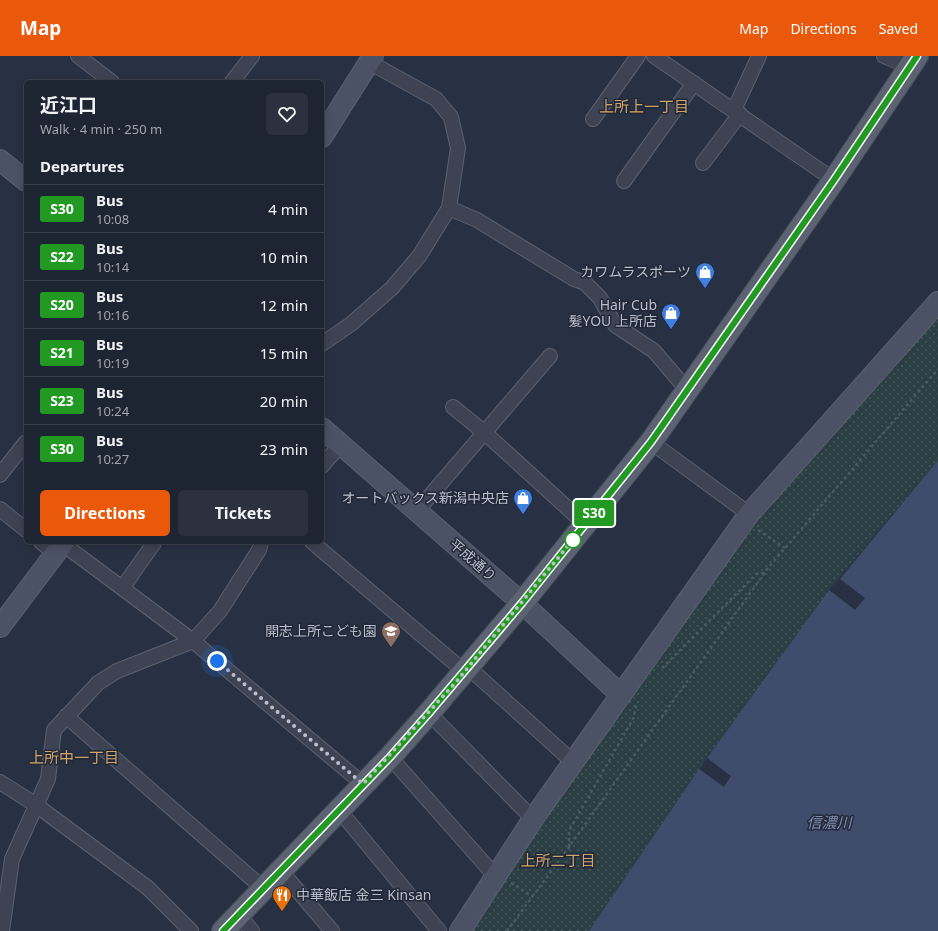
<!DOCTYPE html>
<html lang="en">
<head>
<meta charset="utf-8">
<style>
	body { margin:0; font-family:"Noto Sans","Noto Sans JP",sans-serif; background:#2b313e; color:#f1f3f6; height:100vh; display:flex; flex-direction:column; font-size:15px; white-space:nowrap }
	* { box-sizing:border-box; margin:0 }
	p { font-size:13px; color:#a1a5ac }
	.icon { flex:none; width:22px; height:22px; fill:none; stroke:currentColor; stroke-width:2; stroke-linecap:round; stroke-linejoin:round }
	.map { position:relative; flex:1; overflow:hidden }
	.drawer { position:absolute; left:24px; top:24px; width:300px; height:464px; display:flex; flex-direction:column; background:#1e2532; border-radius:6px; box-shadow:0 2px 10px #0003,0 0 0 1px #3c424d }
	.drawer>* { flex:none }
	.badge { padding:0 8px; border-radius:3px; font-size:14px; line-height:26px }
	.you { position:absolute; width:20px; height:20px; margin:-10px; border:3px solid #fff; border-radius:50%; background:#1a73e8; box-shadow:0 0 0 6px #1a73e833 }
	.map>.badge { position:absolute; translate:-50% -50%; box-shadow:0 0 0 2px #fff }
	h2 { padding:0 16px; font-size:15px; line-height:36px }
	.round { display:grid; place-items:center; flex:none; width:42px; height:42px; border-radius:6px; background:#2b313e }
	.summary { display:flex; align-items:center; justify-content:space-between; height:68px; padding:0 16px }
	h1 { font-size:19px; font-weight:700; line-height:30px }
	.button { display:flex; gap:8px; margin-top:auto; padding:8px 16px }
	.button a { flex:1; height:46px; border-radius:6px; background:#ea580c; color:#fff; font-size:16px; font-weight:700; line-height:46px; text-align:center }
	.button a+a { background:#2b313e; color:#f1f3f6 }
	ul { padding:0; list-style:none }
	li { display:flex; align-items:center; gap:12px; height:48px; padding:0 16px; border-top:1px solid #3c424d }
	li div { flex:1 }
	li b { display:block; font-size:15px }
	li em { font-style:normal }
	li .badge { min-width:44px; font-weight:700; text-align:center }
	header { display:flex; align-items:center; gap:24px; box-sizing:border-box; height:56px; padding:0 20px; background:#ea580c; color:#fff }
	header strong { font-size:19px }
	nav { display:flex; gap:22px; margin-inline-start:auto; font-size:14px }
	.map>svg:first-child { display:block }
</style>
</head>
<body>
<header>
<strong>Map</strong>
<nav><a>Map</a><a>Directions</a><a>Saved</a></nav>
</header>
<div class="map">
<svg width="938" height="875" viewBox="0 0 938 875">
	<defs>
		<pattern id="park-dots" width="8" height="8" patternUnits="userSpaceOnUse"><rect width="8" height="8" fill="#2a3e44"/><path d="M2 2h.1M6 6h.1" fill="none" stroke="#47585e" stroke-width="1.8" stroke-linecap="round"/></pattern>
	</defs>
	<rect width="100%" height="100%" fill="#283143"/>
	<path fill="url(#park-dots)" d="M938 254V404L829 534 707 702 589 875H469L616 655 753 463Z"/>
	<path fill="#3f4c6b" d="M938 404V875H589L699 713 724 731 731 720 707 702 829 534 855 554 865 542 840 523Z"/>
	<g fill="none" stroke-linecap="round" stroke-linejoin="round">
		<g stroke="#5b6170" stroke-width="16">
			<g id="street">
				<path d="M78 0 112 26"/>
				<path d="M654 0 834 124"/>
				<path d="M884 0 910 11"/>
				<path d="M232 26 252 0"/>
				<path d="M734 54 759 0"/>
				<path d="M593 63 638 0"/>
				<path d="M703 107 740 58"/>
				<path d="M624 125 694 27"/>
				<path d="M449 152 477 164 574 223 585 227 600 242 615 269 654 295 688 335"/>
				<path d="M322 288 351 268 392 232 420 199 449 152 458 92 451 61 436 43 369 6"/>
				<path d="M453 351 485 377 585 468"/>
				<path d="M651 386 749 458"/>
				<path d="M322 410 341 388"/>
				<path d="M0 419 26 386"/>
				<path d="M0 453 26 474"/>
				<path d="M417 455 550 300"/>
				<path d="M41 486 56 498"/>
				<path d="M312 486 465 616"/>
				<path d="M63 488 193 585 363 728"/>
				<path d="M123 531 154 487"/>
				<path d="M468 611 573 706"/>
				<path d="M429 657 533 763"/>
				<path d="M66 660 264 833"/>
				<path d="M390 701 496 821"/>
				<path d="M0 726 36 749 148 832 191 875"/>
				<path d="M339 754 439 875"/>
				<path d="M281 815 332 875"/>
				<path d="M239 859 252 875"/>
				<path d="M2 875 12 803 48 723 54 674 98 627 117 615 193 585 220 555 259 494 261 486"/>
			</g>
		</g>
		<g stroke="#5b6170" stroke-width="22">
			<g id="secondary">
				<path d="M322 81 373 0"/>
				<path d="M0 104 26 125"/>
				<path d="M322 372 522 547 621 639"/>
				<path d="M0 571 64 486"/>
				<path d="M460 875 533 763 749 458 938 246"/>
			</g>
		</g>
		<g stroke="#464c5c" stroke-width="24">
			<path id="primary" d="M223 875 390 701 429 657 522 547 651 386 834 124 917 0"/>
		</g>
		<g stroke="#495b60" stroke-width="2.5" stroke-dasharray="3 3" stroke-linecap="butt">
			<path d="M758 474 785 492"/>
			<path d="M662 612 756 518 764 517"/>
			<path d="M569 791V775L633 663 637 647"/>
			<path d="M511 827 532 840"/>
			<path d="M507 875 569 791 768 512 938 313"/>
		</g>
		<use href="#street" stroke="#3d4353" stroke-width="14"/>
		<use href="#secondary" stroke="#4b5265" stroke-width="20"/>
		<use href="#primary" stroke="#5b6272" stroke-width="22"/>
	</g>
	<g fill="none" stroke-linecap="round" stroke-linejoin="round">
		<g stroke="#fff" stroke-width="9">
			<path id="line" d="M223 875 390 701 429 657 522 547 651 386 834 124 917 0"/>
		</g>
		<use href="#line" stroke="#292" stroke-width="6"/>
		<path stroke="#babfcc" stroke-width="4" stroke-dasharray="0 7.2" d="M217 605 363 728 456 626 576 480 573 484"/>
	</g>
	<defs>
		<g id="shop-pin" transform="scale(1)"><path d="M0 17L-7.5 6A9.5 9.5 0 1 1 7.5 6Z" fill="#3f7fe0" stroke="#212838"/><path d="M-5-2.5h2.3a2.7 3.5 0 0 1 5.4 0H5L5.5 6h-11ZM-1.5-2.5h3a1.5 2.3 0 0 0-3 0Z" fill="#fff"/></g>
		<g id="school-pin" transform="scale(1)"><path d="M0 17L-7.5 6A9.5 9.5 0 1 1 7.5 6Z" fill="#8d6e63" stroke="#212838"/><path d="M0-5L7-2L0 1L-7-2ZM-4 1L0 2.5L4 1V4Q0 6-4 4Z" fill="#fff"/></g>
		<g id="restaurant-pin" transform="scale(1)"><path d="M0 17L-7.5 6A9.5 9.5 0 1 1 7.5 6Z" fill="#e8710a" stroke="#212838"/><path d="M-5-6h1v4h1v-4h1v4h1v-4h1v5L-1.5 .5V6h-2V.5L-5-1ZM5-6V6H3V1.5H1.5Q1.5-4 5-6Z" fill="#fff"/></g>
	</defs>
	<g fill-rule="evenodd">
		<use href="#shop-pin" x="705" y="216"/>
		<use href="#shop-pin" x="671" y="257"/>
		<use href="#shop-pin" x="523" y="442"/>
		<use href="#school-pin" x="391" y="575"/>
		<use href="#restaurant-pin" x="282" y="839"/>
	</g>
	<circle fill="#fff" stroke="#292" stroke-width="2" cx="573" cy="484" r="8"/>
	<g text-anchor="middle" stroke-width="3" stroke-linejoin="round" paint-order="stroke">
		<g font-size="14" fill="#babfcc" stroke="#212838" text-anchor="end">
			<text x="691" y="221">カワムラスポーツ</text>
			<text x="657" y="254">Hair Cub<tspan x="657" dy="16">髪YOU 上所店</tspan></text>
			<text x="509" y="447">オートバックス新潟中央店</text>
			<text x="377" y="580">開志上所こども園</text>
			<text x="296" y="844" text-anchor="start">中華飯店 金三 Kinsan</text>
		</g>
		<g font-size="14" fill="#babfcc" stroke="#212838">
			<text transform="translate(473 504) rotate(41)" y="5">平成通り</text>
		</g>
		<g font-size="15" fill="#d3a56e" stroke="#212838">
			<text x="644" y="56">上所上一丁目</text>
			<text x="74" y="707">上所中一丁目</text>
			<text x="558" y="810">上所二丁目</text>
		</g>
		<g font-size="15" font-style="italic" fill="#8291b2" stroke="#212838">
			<text x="829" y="772">信濃川</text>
		</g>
	</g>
</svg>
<div class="you" style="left:217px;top:605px"></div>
<b class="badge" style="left:594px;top:457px;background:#292;color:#fff">S30</b>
<section class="drawer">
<div class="summary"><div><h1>近江口</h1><p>Walk · 4 min · 250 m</p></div><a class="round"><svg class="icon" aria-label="heart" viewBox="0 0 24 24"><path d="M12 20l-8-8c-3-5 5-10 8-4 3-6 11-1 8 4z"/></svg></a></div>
<h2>Departures</h2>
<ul>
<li><span class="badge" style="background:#292;color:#fff">S30</span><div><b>Bus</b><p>10:08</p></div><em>4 min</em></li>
<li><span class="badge" style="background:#292;color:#fff">S22</span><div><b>Bus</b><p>10:14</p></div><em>10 min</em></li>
<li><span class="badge" style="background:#292;color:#fff">S20</span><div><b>Bus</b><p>10:16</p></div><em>12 min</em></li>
<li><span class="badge" style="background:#292;color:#fff">S21</span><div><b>Bus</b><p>10:19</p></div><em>15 min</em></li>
<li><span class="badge" style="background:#292;color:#fff">S23</span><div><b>Bus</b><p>10:24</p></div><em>20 min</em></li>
<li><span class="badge" style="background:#292;color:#fff">S30</span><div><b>Bus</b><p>10:27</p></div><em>23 min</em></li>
</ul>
<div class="button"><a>Directions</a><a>Tickets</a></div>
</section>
</div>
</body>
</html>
